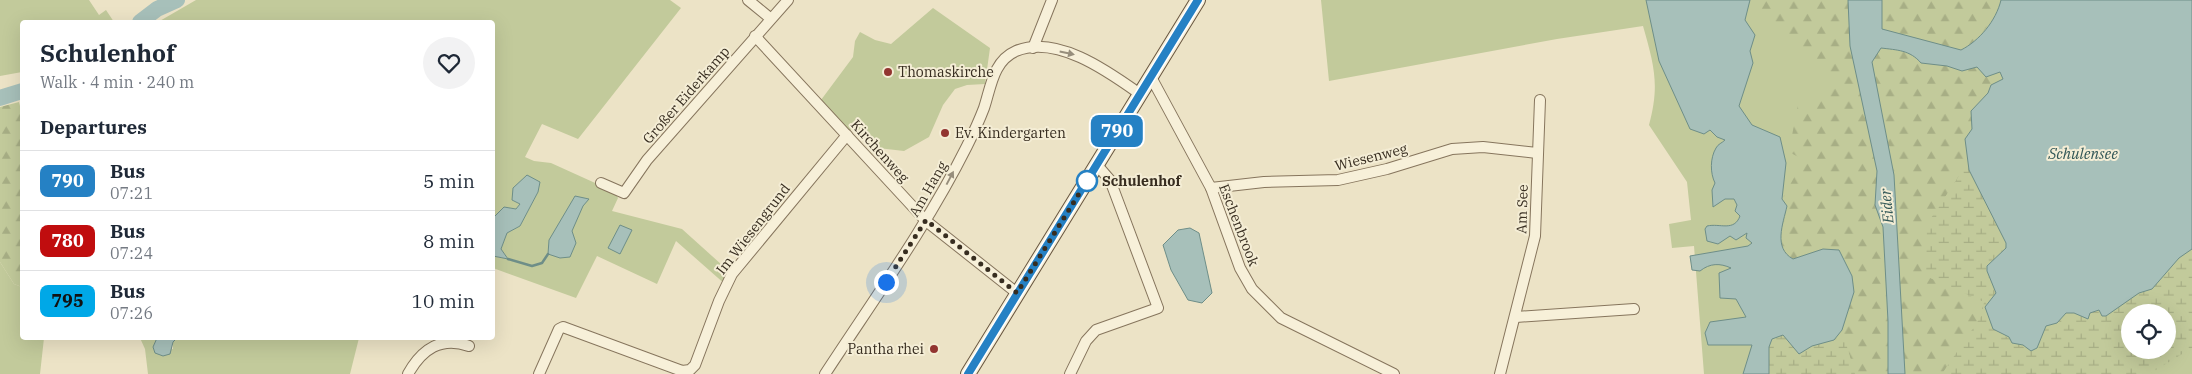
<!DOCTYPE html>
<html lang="en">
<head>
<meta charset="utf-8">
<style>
	body { margin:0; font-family:"IBM Plex Serif",serif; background:#f2f2f3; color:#1f2937; height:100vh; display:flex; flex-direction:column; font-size:19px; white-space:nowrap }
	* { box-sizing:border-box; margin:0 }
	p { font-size:16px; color:#747a83 }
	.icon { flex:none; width:28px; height:28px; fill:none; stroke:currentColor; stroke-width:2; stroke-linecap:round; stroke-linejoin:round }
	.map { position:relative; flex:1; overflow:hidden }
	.details { position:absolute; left:20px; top:20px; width:475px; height:320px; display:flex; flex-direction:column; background:#fff; border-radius:5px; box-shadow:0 5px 20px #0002 }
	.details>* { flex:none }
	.badge { padding:0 10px; border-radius:8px; font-size:18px; line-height:32px }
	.fabs { position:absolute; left:2121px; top:304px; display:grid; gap:10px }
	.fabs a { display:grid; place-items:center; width:55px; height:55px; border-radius:50%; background:#fff; box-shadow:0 5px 20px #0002; font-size:25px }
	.you { position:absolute; width:25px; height:25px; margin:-12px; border:4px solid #fff; border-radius:50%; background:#1a73e8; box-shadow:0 0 0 8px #1a73e833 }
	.map>.badge { position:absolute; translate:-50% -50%; box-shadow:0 0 0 2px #fff }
	h2 { padding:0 20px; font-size:19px; line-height:45px }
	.round { display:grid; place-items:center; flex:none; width:52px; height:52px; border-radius:26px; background:#f2f2f3 }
	.head { display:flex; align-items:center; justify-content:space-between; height:85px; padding:0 20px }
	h1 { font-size:24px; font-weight:700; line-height:38px }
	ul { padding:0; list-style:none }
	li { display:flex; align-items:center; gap:15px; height:60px; padding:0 20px; border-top:1px solid #e0e1e3 }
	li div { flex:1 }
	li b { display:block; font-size:19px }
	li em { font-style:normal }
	li .badge { min-width:55px; font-weight:700; text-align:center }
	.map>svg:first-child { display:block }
</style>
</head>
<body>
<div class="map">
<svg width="2192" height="374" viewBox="0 0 2192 374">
	<defs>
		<pattern id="forest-firs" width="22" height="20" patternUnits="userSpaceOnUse" patternTransform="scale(1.25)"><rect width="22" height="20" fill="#c2ca9b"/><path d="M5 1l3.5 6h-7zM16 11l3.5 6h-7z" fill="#a7ae85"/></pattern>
		<pattern id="wetland-marsh" width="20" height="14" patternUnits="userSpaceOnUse" patternTransform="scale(1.25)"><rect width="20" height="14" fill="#c2ca9b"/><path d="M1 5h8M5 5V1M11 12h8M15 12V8" fill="none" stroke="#a7ae85"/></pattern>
	</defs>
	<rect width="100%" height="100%" fill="#ece3c6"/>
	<g fill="#c2ca9b" fill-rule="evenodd">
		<path d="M0 0H89L99 15 106 10 114 22H22V72L0 76Z"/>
		<path d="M196 0H670L681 8 578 139 542 124 525 157 534 161 551 163 615 192 618 198 612 211 682 229 732 274 726 285 676 241 657 284 597 256 576 298 493 268V256L508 259 501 249 507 233 520 226 538 192 512 200 520 204 516 209 504 207 493 218 492 22H158Z"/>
		<path d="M1321 0H2192V374H1704L1694 246 1672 248 1669 224 1691 220 1687 182 1649 125C1660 85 1654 65 1643 26L1557 39 1329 81ZM2130 312H2168V350H2130Z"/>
		<path d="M933 8 990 48 985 84 967 85 955 89 943 105 929 137 904 151 878 148 873 154 867 146 869 143 854 126 849 132 821 100 853 57 855 41 860 32 875 40 891 44Z"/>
		<path d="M0 262 14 284 22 287V338H44L40 374H0Z"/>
		<path d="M140 338H157L153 347 155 353 173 349V342L177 338H359L350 374H148L145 349Z"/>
	</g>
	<g fill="url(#forest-firs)">
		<path d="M1750 0H2001L1999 10 1975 43 1978 67 2000 72 2003 79 1991 85 1988 93 1971 111 1972 129 1965 139 1968 163 1927 224 1926 276 1984 302 1982 315 1942 374H1855L1842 330 1854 292 1822 249 1793 259C1773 248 1783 225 1786 206L1782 199 1804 160 1789 152 1798 103 1824 95 1833 75 1805 57 1770 20 1747 8Z"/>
		<path d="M19 102 22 114V287L14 284 0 262V107Z"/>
	</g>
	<g fill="url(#wetland-marsh)" fill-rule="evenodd">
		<path d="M1968 163 1969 170 2006 243 2007 248 1987 266V271L1996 293 1993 329 2031 351 2037 348 2046 326 2057 323 2062 315 2074 313 2089 316 2090 313 2100 310 2111 313 2139 293 2152 289 2179 258 2192 249V348L2149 374H1942L1982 315 1984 302 1926 276 1927 224ZM2130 312H2168V350H2130Z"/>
		<path d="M1842 330 1855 374H1769V347L1772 339 1783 335 1799 354 1812 346 1834 340Z"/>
	</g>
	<g fill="#a7c0ba" stroke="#6e8e88">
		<path d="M1646 0H1750L1745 20 1755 35 1750 51 1753 63 1739 106 1752 125 1780 137 1786 163 1782 199 1787 206C1783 224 1773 248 1793 259L1823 249 1839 250 1852 276 1854 292 1842 330 1834 340 1812 346 1799 354 1783 335 1772 339 1769 347V374H1743L1752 345H1708L1705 333 1710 322 1746 317 1736 299 1720 298 1719 273 1731 268C1720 263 1710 263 1700 271L1692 270 1690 256 1748 246 1752 243 1746 238 1747 233 1736 240 1730 236 1718 244 1707 241 1705 229 1707 226C1720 223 1734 232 1740 216L1735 211 1737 205 1734 199H1725L1713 207 1712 190 1715 183C1710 173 1710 158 1716 148 1718 144 1722 143 1725 140L1717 137 1710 130 1704 134 1690 129 1659 61Z"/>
		<path d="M1848 0H1882V29L1961 50C1979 41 1996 21 2001 0H2192V249L2179 258 2152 289 2139 293 2106 316H2102L2099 310 2090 313 2088 319 2074 313H2066L2057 323 2046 326 2037 348 2031 351 2023 345 2012 343 2009 337 1993 329 1985 307 1996 293 1987 271V266L2006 248V243L1969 170 1965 139 1972 129 1971 111 1988 93 1991 85 2003 79 2000 72 1986 77 1977 67 1962 71 1947 66 1921 63C1910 50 1897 50 1881 48L1872 62 1894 175 1905 374H1888V321L1883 227 1875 205 1877 171 1850 46Z"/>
		<path d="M527 175 540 182 538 192 520 226 507 233 501 249 508 259 493 256V218L504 207 516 209 520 204 512 200 513 188Z"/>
		<path d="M575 196 589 199 583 206 572 231 576 243 570 257 560 258 548 254 549 240Z"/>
		<path d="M620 225 632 230 620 254 608 248Z"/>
		<path d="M1190 228 1199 233 1212 293 1202 303 1188 300 1171 270 1163 245 1178 230Z"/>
		<path d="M157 338H177L173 342 170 354 163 356 155 353 153 347Z"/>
	</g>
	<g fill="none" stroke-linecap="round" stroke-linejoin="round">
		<path stroke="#6e8e88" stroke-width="2.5" d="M508 259 532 266 542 263 548 254"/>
		<g stroke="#a7c0ba" stroke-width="16">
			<path d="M140 22 157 9 177 0"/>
			<path d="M0 98 22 91"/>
		</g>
		<g stroke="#86755d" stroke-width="12">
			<g id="minor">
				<path d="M748 0 770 18"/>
				<path d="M755 36 926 221 1017 293"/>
				<path d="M1033 48 1052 0"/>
				<path d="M1151 77 1211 188 1240 268 1252 289 1281 318 1394 374"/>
				<path d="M601 183 624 193 647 160 788 0"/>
				<path d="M1211 188 1264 182 1338 180 1387 169 1452 149 1483 147 1537 153"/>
				<path d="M1516 317 1634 309"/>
				<path d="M408 374C422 349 441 336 469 346"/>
				<path d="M539 374 559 329 563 327 682 371 690 370 695 365 719 301 732 274 847 135"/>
				<path d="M825 374C874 299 927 226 967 146 973 134 979 121 984 108 991 87 993 61 1016 51 1057 34 1109 72 1140 94"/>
				<path d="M1070 374 1086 341 1096 330 1158 308 1110 180 1097 165"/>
				<path d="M1500 374 1535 236 1540 100"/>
			</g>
		</g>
		<g stroke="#685640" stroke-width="16">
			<path id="secondary" d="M968 374 1198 0"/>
		</g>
		<use href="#minor" stroke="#f7f0d9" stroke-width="10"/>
		<use href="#secondary" stroke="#f7f0d9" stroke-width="14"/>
	</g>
	<defs><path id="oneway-solid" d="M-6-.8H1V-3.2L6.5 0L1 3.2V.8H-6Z" transform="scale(1.25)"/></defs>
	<g fill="#978e7c">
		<use href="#oneway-solid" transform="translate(1067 53) rotate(12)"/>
		<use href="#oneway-solid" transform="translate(950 178) rotate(-62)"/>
	</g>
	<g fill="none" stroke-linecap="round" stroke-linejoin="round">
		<g stroke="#fff" stroke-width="11">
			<path id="line" d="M968 374 1198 0"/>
		</g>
		<use href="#line" stroke="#2581c4" stroke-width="8"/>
		<path stroke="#372d20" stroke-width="5" stroke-dasharray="0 9" d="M886 282 926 220 1017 293 1087 181"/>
	</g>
	<g fill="#923530" stroke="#f4edd5" stroke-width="2">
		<circle cx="888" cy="72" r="5"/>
		<circle cx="945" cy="133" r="5"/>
		<circle cx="934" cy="349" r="5"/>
	</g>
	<circle fill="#fff" stroke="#2581c4" stroke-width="2.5" cx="1087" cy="181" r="10"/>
	<g text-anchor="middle" stroke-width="4" stroke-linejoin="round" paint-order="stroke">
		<g font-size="14" fill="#372d20" stroke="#f4edd5" text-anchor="start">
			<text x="898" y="77">Thomaskirche</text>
			<text x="955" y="138">Ev. Kindergarten</text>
			<text x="924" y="354" text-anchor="end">Pantha rhei</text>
		</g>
		<g font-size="14" fill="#372d20" stroke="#f4edd5">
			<text transform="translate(686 95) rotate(-49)" y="5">Großer Eiderkamp</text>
			<text transform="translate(880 151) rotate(48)" y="5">Kirchenweg</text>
			<text transform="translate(1371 157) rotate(-14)" y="5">Wiesenweg</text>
			<text transform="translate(928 189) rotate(-60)" y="5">Am Hang</text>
			<text transform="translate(1522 209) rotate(-88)" y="5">Am See</text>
			<text transform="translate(1239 225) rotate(69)" y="5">Eschenbrook</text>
			<text transform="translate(753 229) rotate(-52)" y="5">Im Wiesengrund</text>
		</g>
		<g font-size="14" font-weight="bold" fill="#372d20" stroke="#f4edd5" text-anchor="start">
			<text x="1102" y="186">Schulenhof</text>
		</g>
		<g font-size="15" font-style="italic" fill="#305656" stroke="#f4edd5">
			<text x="2083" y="159">Schulensee</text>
			<text transform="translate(1887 206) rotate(-95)" y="5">Eider</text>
		</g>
	</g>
</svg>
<div class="fabs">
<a><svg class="icon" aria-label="locate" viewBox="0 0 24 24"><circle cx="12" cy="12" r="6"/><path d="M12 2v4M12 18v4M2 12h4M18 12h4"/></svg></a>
</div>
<div class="you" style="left:886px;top:282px"></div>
<b class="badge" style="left:1117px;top:131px;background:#2581c4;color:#fff">790</b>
<section class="details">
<div class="head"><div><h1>Schulenhof</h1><p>Walk · 4 min · 240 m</p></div><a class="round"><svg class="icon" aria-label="heart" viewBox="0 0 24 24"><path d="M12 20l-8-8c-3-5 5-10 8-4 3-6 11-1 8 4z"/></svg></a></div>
<h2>Departures</h2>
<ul>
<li><span class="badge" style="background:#2581c4;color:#fff">790</span><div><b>Bus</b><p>07:21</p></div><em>5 min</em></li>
<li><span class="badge" style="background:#c00d0e;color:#fff">780</span><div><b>Bus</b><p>07:24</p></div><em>8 min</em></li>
<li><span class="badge" style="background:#00a8e7;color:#111">795</span><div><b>Bus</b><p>07:26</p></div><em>10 min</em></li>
</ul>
</section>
</div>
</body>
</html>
